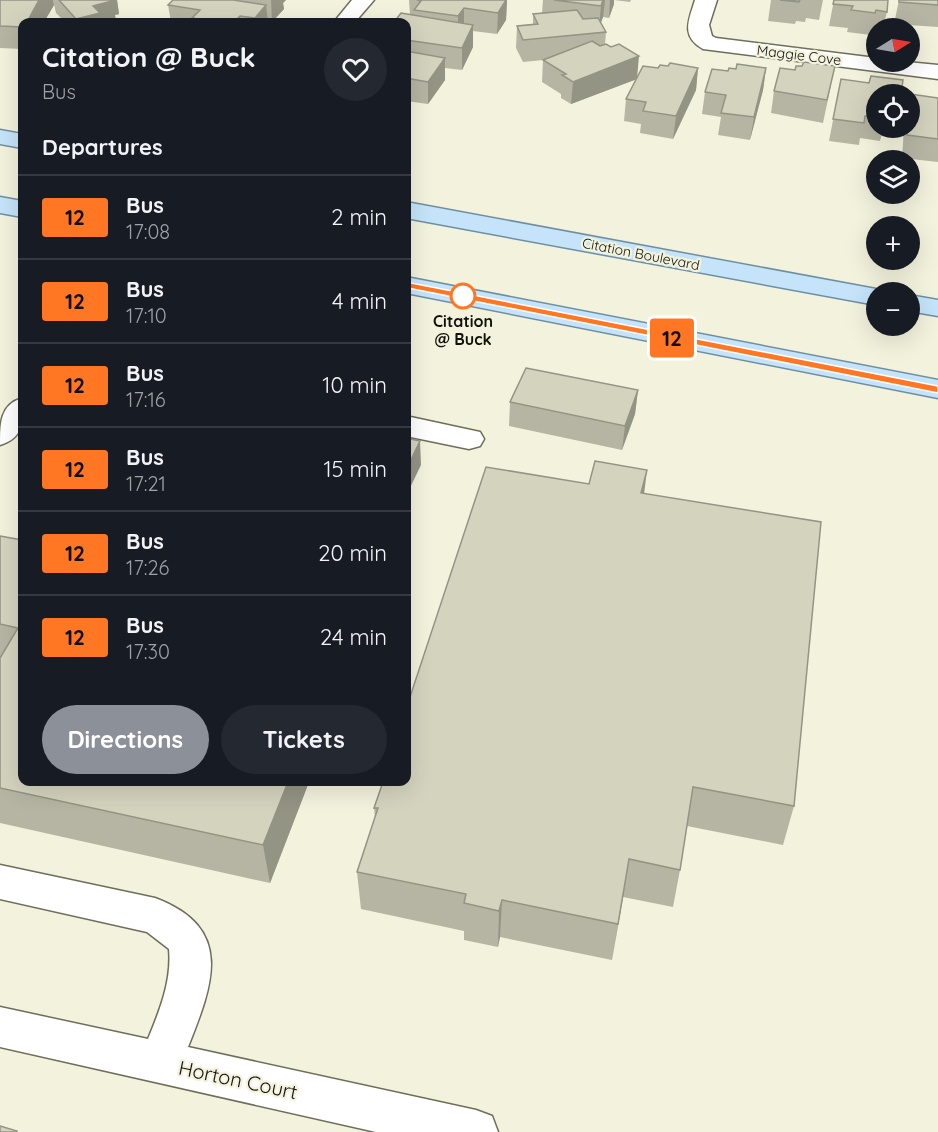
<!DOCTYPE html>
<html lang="en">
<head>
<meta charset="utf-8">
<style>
	body { margin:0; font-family:Quicksand,sans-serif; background:#242831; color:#f1f3f6; height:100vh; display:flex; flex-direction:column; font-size:22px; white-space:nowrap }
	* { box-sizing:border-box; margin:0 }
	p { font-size:20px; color:#9ea1a6 }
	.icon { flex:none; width:33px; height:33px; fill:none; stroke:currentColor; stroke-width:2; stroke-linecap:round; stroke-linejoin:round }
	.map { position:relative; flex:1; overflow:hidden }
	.side { position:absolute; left:18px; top:18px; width:393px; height:768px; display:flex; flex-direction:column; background:#171b24; border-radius:12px; box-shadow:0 6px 24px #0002 }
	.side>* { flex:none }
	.badge { padding:0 12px; border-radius:4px; font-size:21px; line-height:39px }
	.needle { width:39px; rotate:79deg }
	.tools { position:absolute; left:866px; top:18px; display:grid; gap:12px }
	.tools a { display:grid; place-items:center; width:54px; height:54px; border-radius:50%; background:#171b24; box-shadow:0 6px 24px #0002; font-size:30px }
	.map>.badge { position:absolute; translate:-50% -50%; box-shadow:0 0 0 3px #fff }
	h2 { padding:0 24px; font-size:22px; line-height:54px }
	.round { display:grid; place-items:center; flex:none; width:63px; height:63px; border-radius:32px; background:#242831 }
	.overview { display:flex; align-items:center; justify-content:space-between; height:102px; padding:0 24px }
	h1 { font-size:28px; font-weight:800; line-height:45px }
	.primary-button { display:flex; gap:12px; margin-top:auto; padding:12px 24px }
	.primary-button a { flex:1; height:69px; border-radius:36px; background:#8c9099; color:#fff; font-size:24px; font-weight:800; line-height:69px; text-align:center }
	.primary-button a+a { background:#242831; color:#f1f3f6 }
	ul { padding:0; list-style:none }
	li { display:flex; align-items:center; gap:18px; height:84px; padding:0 24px; border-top:2px solid #363941 }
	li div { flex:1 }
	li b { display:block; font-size:22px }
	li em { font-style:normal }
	li .badge { min-width:66px; font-weight:700; text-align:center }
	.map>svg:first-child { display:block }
</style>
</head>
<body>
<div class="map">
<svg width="938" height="1132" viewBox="0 0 938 1132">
	<rect width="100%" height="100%" fill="#f3f2dd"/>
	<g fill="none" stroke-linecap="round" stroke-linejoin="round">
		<g stroke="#6f6e5b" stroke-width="3">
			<g id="minor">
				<path d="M352 0H374L355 22H334Z"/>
				<path d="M695 0H717L709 25 712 36 716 38 876 58V62H907L938 65V79L703 49C680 36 689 20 695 0Z"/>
				<path d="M22 398C24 420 24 438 0 445 0 423 0 405 22 398Z"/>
				<path d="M406 416 480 432 484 439 480 446 469 449 406 436Z"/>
				<path d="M0 865 155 898C235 928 213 984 188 1047L476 1110 492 1116 498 1132H376L0 1047V1007L148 1039C160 1010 172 980 169 949L147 932 0 899Z"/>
			</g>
		</g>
		<g stroke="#6e8fa3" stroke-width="3">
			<g id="major">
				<path d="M0 130 22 134V148L0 144Z"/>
				<path d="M0 197 22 201V217L0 213Z"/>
				<path d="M406 202 876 289 887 292H876V305L406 218Z"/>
				<path d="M406 277 938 380V398L406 293Z"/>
				<path d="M909 295 938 300V316L909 311Z"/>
			</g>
		</g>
		<use href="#minor" fill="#fff" fill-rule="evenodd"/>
		<use href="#major" fill="#c5e4f9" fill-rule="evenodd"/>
	</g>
	<g fill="#b6b5a3">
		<path d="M0 0H53L54 5 44 22H22V49L0 48Z"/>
		<path d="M53 0H117L119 14 115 15 116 22H65L56 13Z"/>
		<path d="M173 0H286L283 3 284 9 272 22H171L168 5Z"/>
		<path d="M409 0H507L506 20 497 34 473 31V47L462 70 445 68V80L428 104 406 101V22L410 15Z"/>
		<path d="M543 0H631L630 2 614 0V4L609 18 603 17 601 23 606 32 605 44 637 78 658 68 668 66 698 68 696 90 673 139 640 133 641 124 624 121 626 99 637 79 571 104 561 98V94L542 82 543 60 523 62 516 48 517 26 533 24V14L542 13Z"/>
		<path d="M771 0H823L819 20 806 18 805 22 796 21 795 24 768 21Z"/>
		<path d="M834 0 887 12 883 28H876V33L871 32V35L847 32 848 28 829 26Z"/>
		<path d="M899 0H938V27L894 24Z"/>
		<path d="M802 66H835L823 123 771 113 774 91 795 70Z"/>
		<path d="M766 68 763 90 750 140 718 135 721 117 702 114 705 92 728 71 736 69Z"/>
		<path d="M841 79 869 83 876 94V128H895L894 132 883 130 880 141 860 138 859 145 829 141Z"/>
		<path d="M910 94 938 98V162L902 158 904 128H909V99Z"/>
		<path d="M638 390 635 414 622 450 509 426 510 402Z"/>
		<path d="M644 494 794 806 783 845 687 826 680 870 673 907 623 897 612 960 500 937 498 947 464 940V931L361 909 357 872 375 818 374 808Z"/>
		<path d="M0 536 309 782 270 883 0 823Z"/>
	</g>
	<g fill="#949485">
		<path d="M39 0H53L54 5 44 22H27Z"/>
		<path d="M108 0H117L119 14 115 15 116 22H77L76 19 93 6Z"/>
		<path d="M271 0H286L283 3 284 9 272 22Z"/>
		<path d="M506 0H507L506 20 497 34 498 13Z"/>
		<path d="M603 0H605L603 17 599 27 601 6Z"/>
		<path d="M610 0H614V4L609 18Z"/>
		<path d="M266 5 268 22H255V18Z"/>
		<path d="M464 8V29L458 38V16Z"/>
		<path d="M240 16 241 22H234Z"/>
		<path d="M473 25V47L462 70V48Z"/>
		<path d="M639 56 637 79 571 104 573 82Z"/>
		<path d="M445 58V80L428 104V82Z"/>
		<path d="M698 68 696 90 673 139 676 116Z"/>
		<path d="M766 68 763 90 750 140 754 117Z"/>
		<path d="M638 390 635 414 622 450 625 426Z"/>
		<path d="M420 441 421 465 406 496V470Z"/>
		<path d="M647 470 642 511 641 493Z"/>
		<path d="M288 782H309L270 883 263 845Z"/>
		<path d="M629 859 623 897 612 960 618 924Z"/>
		<path d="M502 900 500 937 498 947 499 911Z"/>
	</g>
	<g fill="#d4d3be" stroke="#949485" stroke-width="1.5">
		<path d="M0 0H39L27 22H22V27L0 26Z"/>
		<path d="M59 0H112V1L93 6 100 13 76 19Z"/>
		<path d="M173 0H233L266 5 255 18 240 16 234 22H220L192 18 200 10 168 5Z"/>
		<path d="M417 0H506L498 13 464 8 458 16 414 10 421 1Z"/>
		<path d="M554 0H603L601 6Z"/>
		<path d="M780 0H800L799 2Z"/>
		<path d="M834 0H888L887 12 876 10 875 13 851 10 853 6 833 4Z"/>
		<path d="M899 0H938V5L899 2Z"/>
		<path d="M577 10 583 19 598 18 606 32 523 40 517 26 538 24 533 14Z"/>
		<path d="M401 13 473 25 462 48 406 40V22H394Z"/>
		<path d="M592 41 600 46 606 44 611 47 619 44 639 56 573 82 562 75 566 74 543 60Z"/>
		<path d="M406 51 445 58 428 82 406 78Z"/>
		<path d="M804 62 835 66 827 100 774 91 780 68 795 70 796 66H802Z"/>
		<path d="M670 63 698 68 676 116 643 111 646 102 626 99 643 66 658 68 660 65 668 66Z"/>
		<path d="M737 64 766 68 754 117 721 113 726 95 705 92 712 69 728 71 729 68 736 69Z"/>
		<path d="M871 76 903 80 901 94H876V117L865 116 864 123 833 119 841 79 869 83Z"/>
		<path d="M910 94 938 98V139L907 135 908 128H909Z"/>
		<path d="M526 368 638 390 625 426 510 402Z"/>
		<path d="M406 438 420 441 406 470Z"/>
		<path d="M595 461 647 470 641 493 821 522 794 806 693 787 680 870 629 859 618 924 502 900 499 911 464 903 466 894 357 872 378 808H374L383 782H406V709L486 467 589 484Z"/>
		<path d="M0 536 22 540V782H288L263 845 0 788V658L18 628 0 624Z"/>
		<path d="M0 1126 17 1131 16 1132H0Z"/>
	</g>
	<path fill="#ff7723" stroke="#fff" stroke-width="1.5" d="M406 282 938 386V393L403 287 402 285Z"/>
	<circle fill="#fff" stroke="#ff7723" stroke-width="3" cx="463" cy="296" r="12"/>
	<g text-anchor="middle" stroke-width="4.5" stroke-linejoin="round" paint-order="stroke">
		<g font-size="14" fill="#12120b" stroke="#f3f2dd">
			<text transform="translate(799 55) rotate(7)" y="5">Maggie Cove</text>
			<text transform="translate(641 254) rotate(11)" y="5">Citation Boulevard</text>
		</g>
		<g font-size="16" font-weight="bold" fill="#12120b" stroke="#f3f2dd">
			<text x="463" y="327">Citation<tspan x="463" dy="18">@ Buck</tspan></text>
		</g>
		<g font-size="20" fill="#12120b" stroke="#f3f2dd">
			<text transform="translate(238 1080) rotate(12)" y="7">Horton Court</text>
		</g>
	</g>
</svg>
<div class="tools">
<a><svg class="needle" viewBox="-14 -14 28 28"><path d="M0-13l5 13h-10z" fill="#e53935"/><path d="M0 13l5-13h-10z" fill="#9ea1a6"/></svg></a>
<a><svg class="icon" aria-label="locate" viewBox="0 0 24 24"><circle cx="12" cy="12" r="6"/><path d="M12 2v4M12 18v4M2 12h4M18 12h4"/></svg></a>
<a><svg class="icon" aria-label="layers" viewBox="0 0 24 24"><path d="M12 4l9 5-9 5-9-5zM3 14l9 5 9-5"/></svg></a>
<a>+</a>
<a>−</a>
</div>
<b class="badge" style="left:672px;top:338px;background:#ff7723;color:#111">12</b>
<section class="side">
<div class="overview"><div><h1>Citation @ Buck</h1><p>Bus</p></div><a class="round"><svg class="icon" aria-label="heart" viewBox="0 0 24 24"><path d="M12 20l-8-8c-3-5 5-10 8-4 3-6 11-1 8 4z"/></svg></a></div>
<h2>Departures</h2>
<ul>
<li><span class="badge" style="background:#ff7723;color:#111">12</span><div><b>Bus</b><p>17:08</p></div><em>2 min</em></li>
<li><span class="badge" style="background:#ff7723;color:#111">12</span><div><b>Bus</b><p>17:10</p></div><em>4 min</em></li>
<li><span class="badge" style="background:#ff7723;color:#111">12</span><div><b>Bus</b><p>17:16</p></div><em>10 min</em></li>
<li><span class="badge" style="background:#ff7723;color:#111">12</span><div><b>Bus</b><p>17:21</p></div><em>15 min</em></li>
<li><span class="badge" style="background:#ff7723;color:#111">12</span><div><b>Bus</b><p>17:26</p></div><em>20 min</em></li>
<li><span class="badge" style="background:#ff7723;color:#111">12</span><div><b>Bus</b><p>17:30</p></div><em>24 min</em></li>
</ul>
<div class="primary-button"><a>Directions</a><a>Tickets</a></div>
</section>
</div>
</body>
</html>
